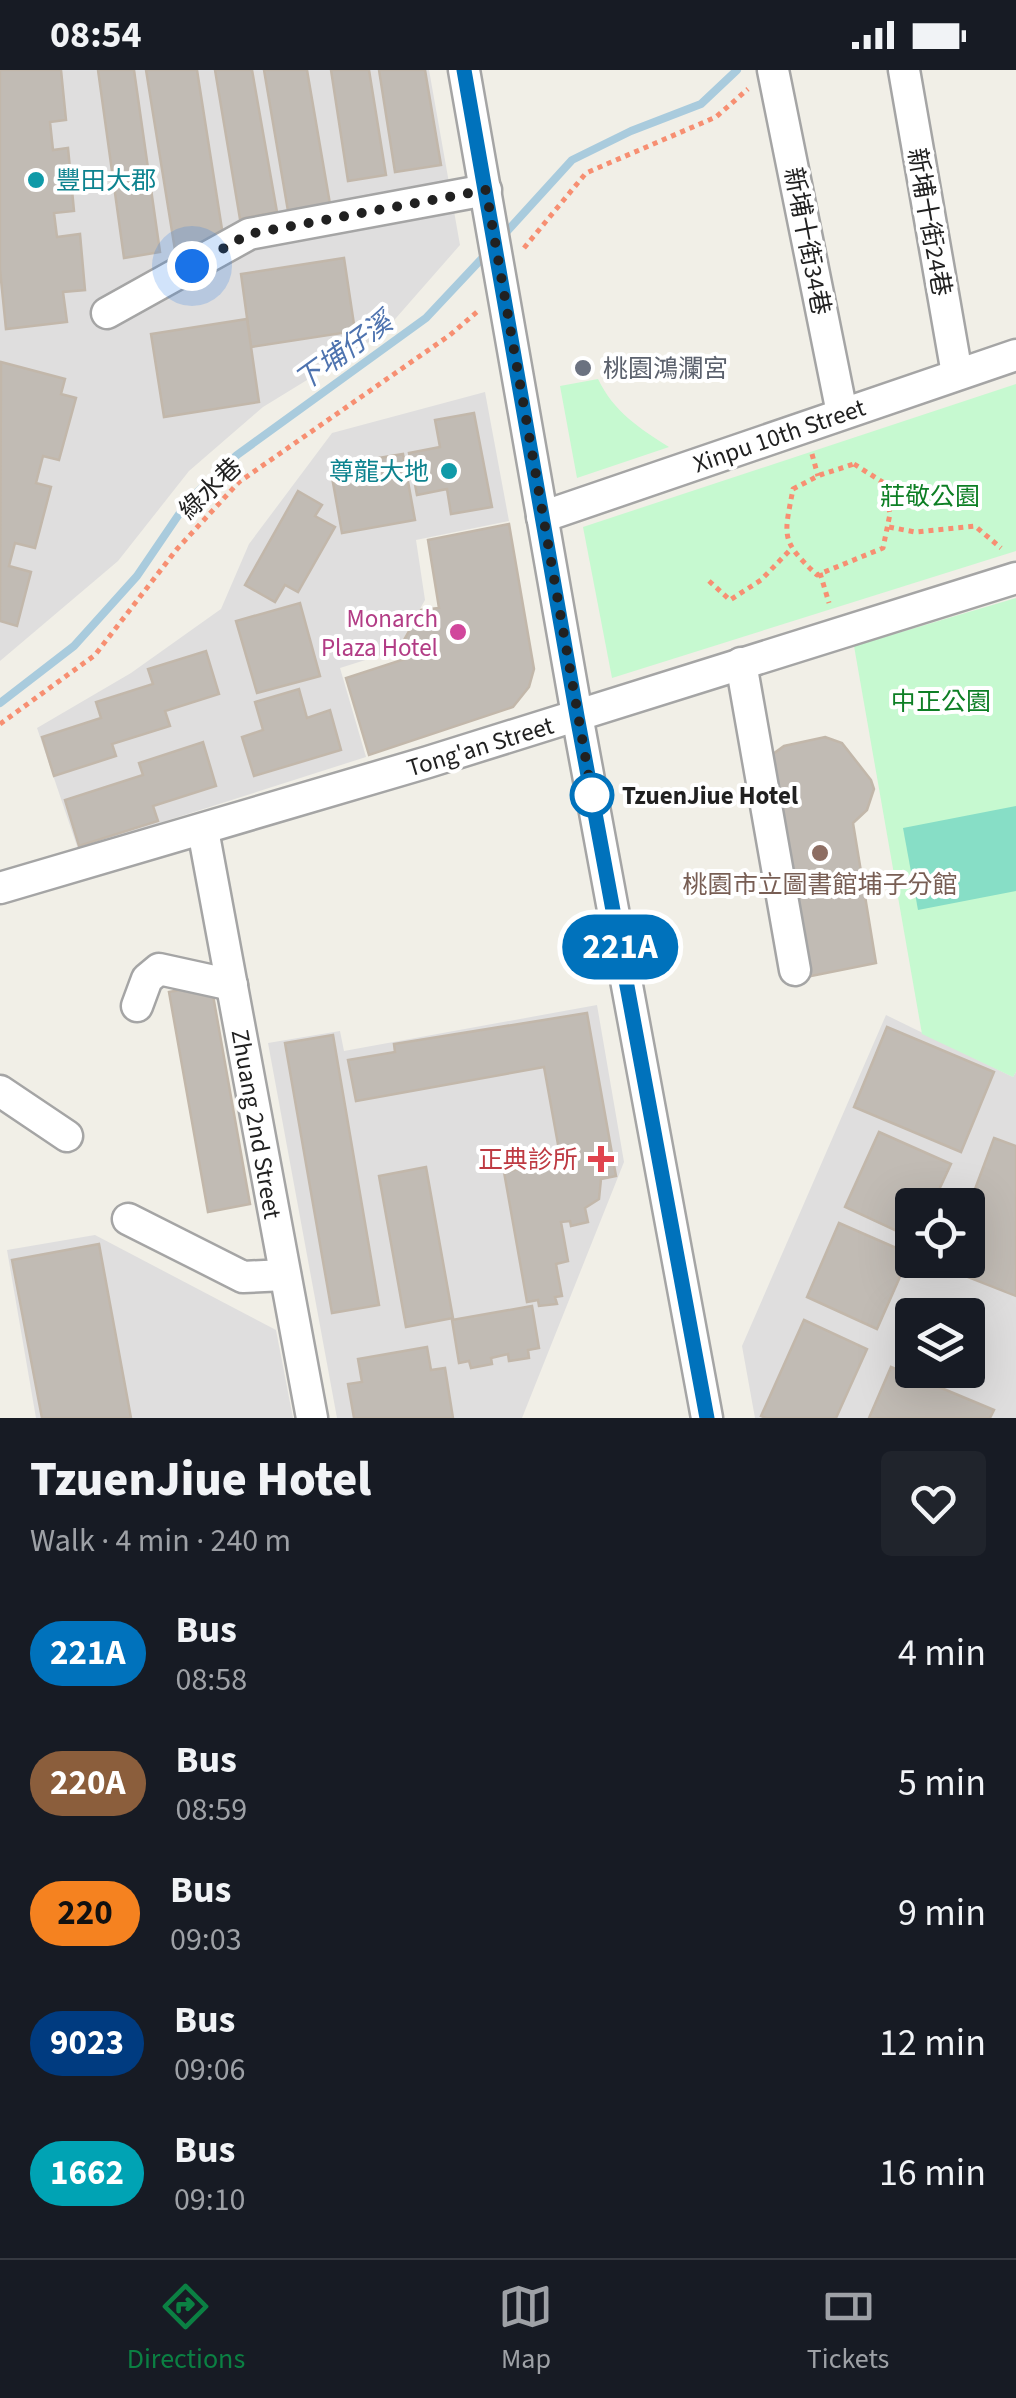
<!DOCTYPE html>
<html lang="en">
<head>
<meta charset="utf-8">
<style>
	body { margin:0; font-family:"Source Sans 3","Noto Sans TC",sans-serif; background:#20242c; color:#f1f3f6; height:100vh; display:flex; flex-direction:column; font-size:38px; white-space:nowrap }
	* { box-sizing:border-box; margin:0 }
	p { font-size:32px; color:#9ea1a6 }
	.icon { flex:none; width:55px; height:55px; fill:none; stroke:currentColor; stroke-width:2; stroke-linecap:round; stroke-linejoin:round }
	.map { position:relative; height:1348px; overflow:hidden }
	.drawer { display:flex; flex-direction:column; background:#171b24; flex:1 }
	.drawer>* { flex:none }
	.badge { padding:0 20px; border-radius:32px; font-size:35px; line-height:65px }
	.controls { position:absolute; left:895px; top:1118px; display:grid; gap:20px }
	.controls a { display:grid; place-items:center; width:90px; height:90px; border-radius:10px; background:#171b24; box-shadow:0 10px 40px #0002; font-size:50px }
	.you { position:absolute; width:50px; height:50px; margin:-25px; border:8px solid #fff; border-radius:50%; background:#1a73e8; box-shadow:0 0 0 15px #1a73e833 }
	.map>.badge { position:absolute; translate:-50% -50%; box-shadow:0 0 0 5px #fff }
	.round { display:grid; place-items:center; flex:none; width:105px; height:105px; border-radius:10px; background:#20242c }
	.head { display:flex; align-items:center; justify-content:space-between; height:170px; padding:0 30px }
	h1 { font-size:48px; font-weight:800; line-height:75px }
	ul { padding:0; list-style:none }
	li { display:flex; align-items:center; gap:30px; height:130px; padding:0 30px }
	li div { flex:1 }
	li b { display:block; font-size:38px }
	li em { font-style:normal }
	li .badge { min-width:110px; font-weight:700; text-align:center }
	.status { display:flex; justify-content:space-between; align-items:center; height:70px; padding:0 50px; background:#171b24; direction:ltr }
	.status svg { height:28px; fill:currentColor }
	.tabs { display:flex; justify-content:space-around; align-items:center; height:140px; border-top:2px solid #363941; background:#171b24; font-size:28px; color:#9ea1a6 }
	.tabs a { display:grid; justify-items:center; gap:5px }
	.tabs .current { color:#0b8043 }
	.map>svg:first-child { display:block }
</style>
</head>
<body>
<div class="status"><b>08:54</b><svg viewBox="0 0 49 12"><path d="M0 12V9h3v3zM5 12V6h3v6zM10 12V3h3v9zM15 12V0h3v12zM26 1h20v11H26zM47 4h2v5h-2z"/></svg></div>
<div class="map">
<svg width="1016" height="1348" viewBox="0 0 1016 1348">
	<rect width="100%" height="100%" fill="#f1efe7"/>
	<g fill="#dfdede" fill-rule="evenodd">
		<path d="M0 0H429L460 175 382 264 263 337 189 401 118 491 0 591Z"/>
		<path d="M485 322 509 451 416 470 425 530 397 580 340 598 366 687 78 779 37 658 131 603 221 539 249 474 332 363Z"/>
		<path d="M597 935 624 1092 522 1348H337L268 973 340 961 344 981Z"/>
		<path d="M886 945 1013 1007 1016 1002V1348H755L742 1276ZM912 1135H968V1190H912ZM912 1245H968V1300H912Z"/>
		<path d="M95 1165 276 1260 293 1348H36L7 1180Z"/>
	</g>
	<g fill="#c6f9d0">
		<path d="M598 309C614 342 639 358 669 377L577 408 560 316Z"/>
		<path d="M1016 314V481L612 608 583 457Z"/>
		<path d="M1016 528V1002L1013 1007 922 964 854 576Z"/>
	</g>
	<path fill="#87dec6" d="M1016 736V821L918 840 903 758Z"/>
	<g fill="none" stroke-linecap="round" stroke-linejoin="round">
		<g stroke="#a9cbdd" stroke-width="8">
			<path d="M501 168 572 90 631 61 701 34 737 0"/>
			<path d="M0 633 74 576 137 506 188 431 237 385 426 248 488 182"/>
		</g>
	</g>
	<g fill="#c1bbb4" stroke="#c2b7aa" stroke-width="2.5">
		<path d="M0 0H61L66 50 50 52 53 80 68 78 74 141 54 143 57 167 80 164 85 220 63 222 67 252 6 259 0 200Z"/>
		<path d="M98 0H134L160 182 124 188Z"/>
		<path d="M146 0H197L224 172 175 180Z"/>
		<path d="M215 0H252L277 142 240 149Z"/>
		<path d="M264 0H307L330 134 288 141Z"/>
		<path d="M331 0H369L386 105 348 111Z"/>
		<path d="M379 0H425L441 95 395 102Z"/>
		<path d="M344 188 355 261 251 277 241 204Z"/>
		<path d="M247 249 259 332 164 347 151 264Z"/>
		<path d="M1 292 65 309 61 324 76 328 59 390 43 386 36 413 51 417 35 478 15 473 9 496 31 502 17 556 0 551Z"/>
		<path d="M474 343 492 437 451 444 447 419 417 425 409 383 440 377 435 350Z"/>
		<path d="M403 384 415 450 342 463 330 396Z"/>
		<path d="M298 421 322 435 315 446 335 457 298 522 285 515 275 532 245 515Z"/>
		<path d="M509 454 534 599 529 617 513 637 369 685 346 608 408 588 404 570 421 540 439 538 428 470Z"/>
		<path d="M300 533 320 606 257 623 236 551Z"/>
		<path d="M206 581 219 624 165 641 170 656 112 674 116 686 54 706 42 667 101 648 96 632 153 614 148 599Z"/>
		<path d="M299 619 307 648 330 640 341 680 254 706 242 667 263 660 255 632Z"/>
		<path d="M825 667 842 673 871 710 874 719 867 740 853 753 876 893 811 906 795 814 766 689 784 676Z"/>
		<path d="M203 672 216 716 153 736 158 751 79 776 65 730 143 705 139 693Z"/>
		<path d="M211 914 250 1134 208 1142 169 922Z"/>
		<path d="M587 943 616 1106 601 1109 599 1129 585 1138 588 1152 571 1156 570 1151 561 1152 568 1191 556 1194 562 1226 555 1227 557 1234 539 1236 538 1230 527 1232 504 1102 561 1091 544 997 356 1031 348 990 395 982 394 974Z"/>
		<path d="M887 957 994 1002 961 1082 854 1037Z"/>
		<path d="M333 965 379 1235 332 1243 285 973Z"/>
		<path d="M879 1062 951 1094 932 1135H912V1168L845 1137Z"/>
		<path d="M994 1068 1016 1076V1226L945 1198 948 1190H968V1138Z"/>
		<path d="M426 1097 453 1248 406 1257 379 1106Z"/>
		<path d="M839 1153 910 1184 877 1259 807 1227Z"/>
		<path d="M99 1174 131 1348H42L12 1190Z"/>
		<path d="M532 1236 539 1278 528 1280 529 1288 509 1291 508 1284 491 1288 492 1294 471 1298 469 1291 459 1293 452 1250Z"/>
		<path d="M804 1250 867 1279 836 1348H766L761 1346Z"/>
		<path d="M427 1277 431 1300 445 1298 453 1348H354L348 1314 362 1312 358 1289Z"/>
		<path d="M891 1297 994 1340 990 1348H869Z"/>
	</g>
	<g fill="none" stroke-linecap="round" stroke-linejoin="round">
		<g stroke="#a5a5a5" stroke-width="35">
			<g id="minor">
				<path d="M464 0 577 645 707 1348"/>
				<path d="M773 0 842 343"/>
				<path d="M904 0 957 304"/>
				<path d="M107 243 249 164 486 120"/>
				<path d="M542 447 1016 285"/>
				<path d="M741 593 795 900"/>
				<path d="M203 760 312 1348"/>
				<path d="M0 818 428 692 1016 508"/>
				<path d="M137 936 147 909 159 899 232 915"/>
				<path d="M0 1021 67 1066"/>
				<path d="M128 1149 243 1207 285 1205"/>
			</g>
		</g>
		<g stroke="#f78f72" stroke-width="5" stroke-dasharray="5 5" stroke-linecap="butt">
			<path d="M524 178 586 103 716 47 748 19"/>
			<path d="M812 384 818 406"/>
			<path d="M854 394 884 413 890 444 883 478 817 505C780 470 784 467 793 419L820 405Z"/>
			<path d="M889 457 915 462 975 456 1001 478"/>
			<path d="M820 503 829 533"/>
			<path d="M709 511 730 530 761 510 790 480"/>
			<path d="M0 654 95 585 177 479 239 412 450 265 477 242"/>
		</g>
		<use href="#minor" stroke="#fff" stroke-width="30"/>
	</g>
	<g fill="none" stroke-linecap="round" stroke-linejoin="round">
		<g stroke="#fff" stroke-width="22">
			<path id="line" d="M464 0 577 646 707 1348"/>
		</g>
		<use href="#line" stroke="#0072bc" stroke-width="15"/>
		<path stroke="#212121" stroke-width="10" stroke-dasharray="0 18" d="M192 196 249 164 486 120 592 725"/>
	</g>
	<g fill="#0f9aa8" stroke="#fff" stroke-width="4">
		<circle cx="36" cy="110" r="10"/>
		<circle cx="449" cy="401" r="10"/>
	</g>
	<circle fill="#6b7280" stroke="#fff" stroke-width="4" cx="583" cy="298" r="10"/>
	<circle fill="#d1479c" stroke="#fff" stroke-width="4" cx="458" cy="562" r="10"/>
	<circle fill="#fff" stroke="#0072bc" stroke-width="5" cx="592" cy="725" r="20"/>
	<circle fill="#8d6e63" stroke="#fff" stroke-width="4" cx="820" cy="783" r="10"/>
	<path fill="#e0444e" stroke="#fff" stroke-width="4" d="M596 1074h10v10h10v10h-10v10h-10v-10h-10v-10h10z"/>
	<g text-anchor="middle" stroke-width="8" stroke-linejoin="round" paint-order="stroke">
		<g font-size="25" fill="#0d838f" stroke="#fff" text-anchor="start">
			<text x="56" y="119">豐田大郡</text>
			<text x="429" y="410" text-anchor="end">尊龍大地</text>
		</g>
		<g font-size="25" fill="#212121" stroke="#fff">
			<text transform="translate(930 152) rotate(80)" y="9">新埔十街24巷</text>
			<text transform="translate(808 171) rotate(79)" y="9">新埔十街34巷</text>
			<text transform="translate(779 365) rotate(-19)" y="9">Xinpu 10th Street</text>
			<text transform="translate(210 418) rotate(-44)" y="9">綠水巷</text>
			<text transform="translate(480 676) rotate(-17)" y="9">Tong'an Street</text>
			<text transform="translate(257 1054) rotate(80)" y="9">Zhuang 2nd Street</text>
		</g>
		<g font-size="25" fill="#5b616d" stroke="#fff" text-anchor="start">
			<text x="603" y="307">桃園鴻瀾宮</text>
		</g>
		<g font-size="25" fill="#0e7f25" stroke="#fff">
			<text x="930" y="435">莊敬公園</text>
			<text x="941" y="640">中正公園</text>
		</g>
		<g font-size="25" fill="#b23c85" stroke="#fff" text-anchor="end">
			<text x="438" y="557">Monarch<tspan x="438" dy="29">Plaza Hotel</tspan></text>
		</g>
		<g font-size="25" font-weight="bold" fill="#212121" stroke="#fff" text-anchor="start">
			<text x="622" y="734">TzuenJiue Hotel</text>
		</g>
		<g font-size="25" fill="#785e54" stroke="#fff">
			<text x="820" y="823">桃園市立圖書館埔子分館</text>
		</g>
		<g font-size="25" fill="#be3a42" stroke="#fff" text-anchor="end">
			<text x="578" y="1098">正典診所</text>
		</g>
		<g font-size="28" font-style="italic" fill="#4e73af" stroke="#fff">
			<text transform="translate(343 281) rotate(-36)" y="10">下埔仔溪</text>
		</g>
	</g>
</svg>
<div class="controls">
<a><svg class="icon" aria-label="locate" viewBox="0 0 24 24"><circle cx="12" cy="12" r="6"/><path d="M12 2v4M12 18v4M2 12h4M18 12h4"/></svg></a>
<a><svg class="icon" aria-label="layers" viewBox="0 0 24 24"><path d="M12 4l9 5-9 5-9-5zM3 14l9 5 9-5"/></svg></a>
</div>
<div class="you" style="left:192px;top:196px"></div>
<b class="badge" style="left:620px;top:877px;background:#0072bc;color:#fff">221A</b>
</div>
<section class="drawer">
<div class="head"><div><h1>TzuenJiue Hotel</h1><p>Walk · 4 min · 240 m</p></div><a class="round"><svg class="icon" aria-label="heart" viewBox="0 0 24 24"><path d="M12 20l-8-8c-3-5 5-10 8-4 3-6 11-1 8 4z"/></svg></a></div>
<ul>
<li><span class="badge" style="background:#0072bc;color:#fff">221A</span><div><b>Bus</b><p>08:58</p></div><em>4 min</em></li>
<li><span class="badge" style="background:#8b5e3c;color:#fff">220A</span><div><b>Bus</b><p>08:59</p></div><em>5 min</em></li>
<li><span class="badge" style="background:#f58220;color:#111">220</span><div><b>Bus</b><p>09:03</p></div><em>9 min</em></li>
<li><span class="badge" style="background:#003b80;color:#fff">9023</span><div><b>Bus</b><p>09:06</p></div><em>12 min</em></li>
<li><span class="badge" style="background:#00a3b4;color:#fff">1662</span><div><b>Bus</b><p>09:10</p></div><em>16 min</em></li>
</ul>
</section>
<nav class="tabs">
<a class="current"><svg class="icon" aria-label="directions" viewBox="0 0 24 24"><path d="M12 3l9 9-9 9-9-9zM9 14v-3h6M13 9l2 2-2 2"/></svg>Directions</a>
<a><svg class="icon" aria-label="map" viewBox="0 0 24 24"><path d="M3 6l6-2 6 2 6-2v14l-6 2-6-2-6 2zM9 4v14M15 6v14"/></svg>Map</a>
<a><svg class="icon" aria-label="tickets" viewBox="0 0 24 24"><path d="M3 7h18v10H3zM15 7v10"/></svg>Tickets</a>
</nav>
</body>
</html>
